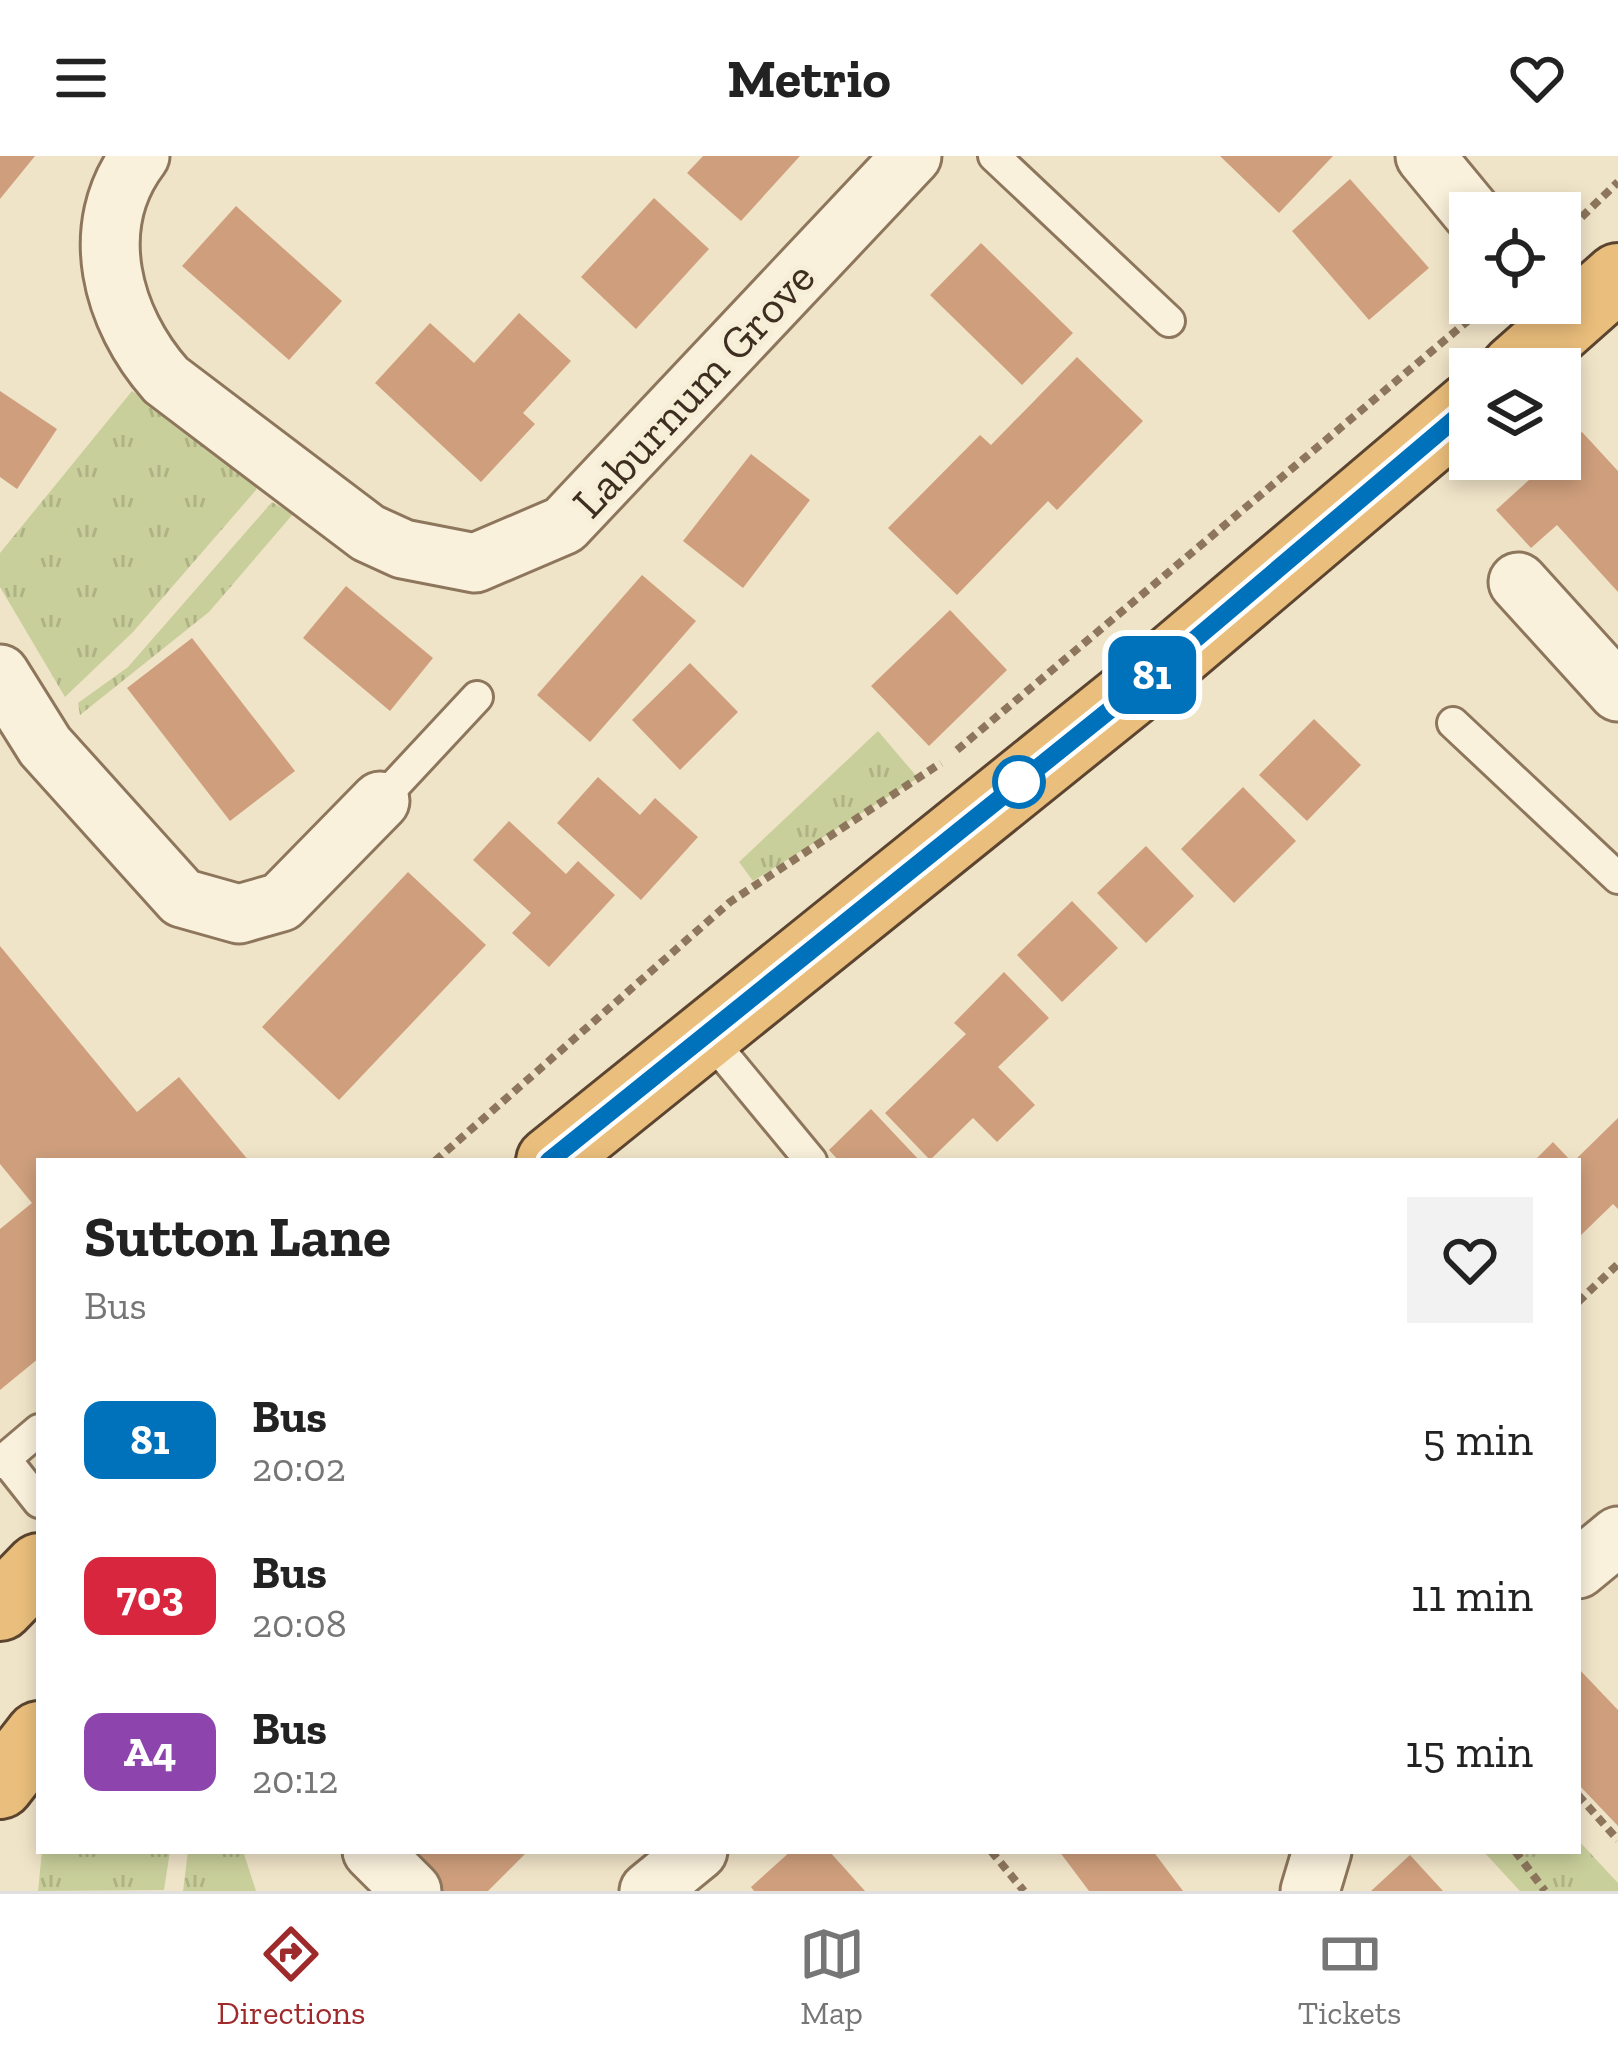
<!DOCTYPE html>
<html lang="en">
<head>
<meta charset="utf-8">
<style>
	body { margin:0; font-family:"Zilla Slab",serif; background:#f2f2f2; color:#222; height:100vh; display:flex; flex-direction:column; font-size:45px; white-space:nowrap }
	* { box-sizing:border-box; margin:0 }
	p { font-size:39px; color:#767676 }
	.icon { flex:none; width:66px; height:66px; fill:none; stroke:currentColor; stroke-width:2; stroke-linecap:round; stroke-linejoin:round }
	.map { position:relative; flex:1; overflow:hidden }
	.drawer { position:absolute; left:36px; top:1002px; width:1545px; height:696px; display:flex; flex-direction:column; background:#fff; border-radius:0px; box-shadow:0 6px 18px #0003 }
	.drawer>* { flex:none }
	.badge { padding:0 24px; border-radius:18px; font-size:42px; line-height:78px }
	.buttons { position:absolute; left:1449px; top:36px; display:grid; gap:24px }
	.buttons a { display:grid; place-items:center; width:132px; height:132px; border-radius:0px; background:#fff; box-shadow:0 6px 18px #0003; font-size:60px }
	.map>.badge { position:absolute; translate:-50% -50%; box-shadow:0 0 0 6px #fff }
	.round { display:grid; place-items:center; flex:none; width:126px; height:126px; border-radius:0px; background:#f2f2f2 }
	.summary { display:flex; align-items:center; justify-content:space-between; height:204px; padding:0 48px }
	h1 { font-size:57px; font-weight:700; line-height:90px }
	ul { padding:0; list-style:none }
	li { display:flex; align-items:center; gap:36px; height:156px; padding:0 48px }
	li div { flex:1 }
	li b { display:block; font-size:45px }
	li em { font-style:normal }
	li .badge { min-width:132px; font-weight:700; text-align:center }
	header { display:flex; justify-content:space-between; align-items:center; height:156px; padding:0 48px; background:#fff; font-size:54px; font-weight:700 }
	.tab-bar { display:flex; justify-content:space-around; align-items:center; height:168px; border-top:3px solid #e0e0e0; background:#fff; font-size:33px; color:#767676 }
	.tab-bar a { display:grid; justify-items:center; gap:6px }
	.tab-bar .current { color:#9e2a2b }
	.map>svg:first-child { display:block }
</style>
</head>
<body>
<header><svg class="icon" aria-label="menu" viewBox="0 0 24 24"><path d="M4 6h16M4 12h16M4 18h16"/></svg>Metrio<svg class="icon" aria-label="heart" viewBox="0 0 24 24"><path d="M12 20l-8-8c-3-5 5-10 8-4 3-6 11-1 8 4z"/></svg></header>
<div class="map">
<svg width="1618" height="1735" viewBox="0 0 1618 1735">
	<defs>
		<pattern id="grass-tufts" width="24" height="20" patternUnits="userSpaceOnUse" patternTransform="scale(3)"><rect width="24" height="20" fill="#c9cf9b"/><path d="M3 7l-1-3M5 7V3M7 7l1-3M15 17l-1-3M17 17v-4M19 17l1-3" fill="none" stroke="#aeb285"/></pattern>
	</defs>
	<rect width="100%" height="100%" fill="#f0e4c8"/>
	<g fill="url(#grass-tufts)">
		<path d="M132 235 259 321 256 334 133 476 65 541 0 431V397Z"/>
		<path d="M272 346 293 358 209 456 80 559 78 547 128 511Z"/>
		<path d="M878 575 918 622 753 725 739 706Z"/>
		<path d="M1578 1684 1618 1727V1735H1520L1483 1695H1578Z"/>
		<path d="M42 1695H170L164 1734 38 1735Z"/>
		<path d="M188 1695H243L256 1735H183Z"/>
	</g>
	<g fill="#cf9f7d">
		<path d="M0 0H35L0 43Z"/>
		<path d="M703 0H800L741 65 687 17Z"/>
		<path d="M1220 0H1333L1279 57Z"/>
		<path d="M1350 23 1429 112 1369 164 1292 75Z"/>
		<path d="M654 42 709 93 636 173 581 121Z"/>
		<path d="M236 50 342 145 289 204 182 110Z"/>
		<path d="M981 87 1073 177 1022 229 930 139Z"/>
		<path d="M519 157 571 205 523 257 535 268 481 326 375 227 430 167 474 207Z"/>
		<path d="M1077 201 1143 265 1057 354 1048 345 957 439 888 372 980 279 991 289Z"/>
		<path d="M0 235 57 273 17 333 0 321Z"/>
		<path d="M1582 276 1618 315V436L1557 369 1531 392 1496 354 1552 303H1560V296Z"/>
		<path d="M751 298 810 344 743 432 683 385Z"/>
		<path d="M642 419 696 465 590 586 537 539Z"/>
		<path d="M346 430 433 502 390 555 303 482Z"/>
		<path d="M950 454 1007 514 929 590 871 530Z"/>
		<path d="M192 482 295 615 230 665 127 532Z"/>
		<path d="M690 507 738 556 680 614 632 564Z"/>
		<path d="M1314 563 1361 609 1307 665 1259 619Z"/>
		<path d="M598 621 640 659 655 642 698 681 641 744 557 667Z"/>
		<path d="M1243 631 1296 685 1234 747 1181 693Z"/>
		<path d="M509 665 566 718 578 705 615 739 549 811 512 777 531 757 473 704Z"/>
		<path d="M1146 690 1194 740 1146 787 1097 737Z"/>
		<path d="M408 716 486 789 339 944 262 871Z"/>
		<path d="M1072 745 1118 792 1062 846 1017 799Z"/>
		<path d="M0 790 137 956 179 921 249 1005H39V1202L0 1234V1073L32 1047 0 1008Z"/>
		<path d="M1004 816 1049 862 998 911 1035 949 997 986 973 962 930 1004 885 957 966 878 954 867Z"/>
		<path d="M871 953 920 1005H839L829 994Z"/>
		<path d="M1618 962V1053L1613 1048 1578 1082V1005H1574Z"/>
		<path d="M1553 986 1571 1005H1534Z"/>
		<path d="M1578 1512 1618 1554V1670L1578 1628Z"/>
		<path d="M418 1695H528L488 1735H439L409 1704Z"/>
		<path d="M791 1695H829L865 1735H754L751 1731Z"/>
		<path d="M1059 1695H1153L1183 1735H1089Z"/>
		<path d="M1410 1699 1443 1735H1371Z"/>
	</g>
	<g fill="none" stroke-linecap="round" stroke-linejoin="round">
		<g stroke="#8d765c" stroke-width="36">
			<g id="service">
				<path d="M994 0 1169 165"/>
				<path d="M1453 567 1618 722"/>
				<path d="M380 645 477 541"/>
				<path d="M706 878 811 1005"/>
				<path d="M5 1303 39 1346"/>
				<path d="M0 1307 39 1274"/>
			</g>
		</g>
		<g stroke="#8d765c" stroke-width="63">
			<g id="minor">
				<path d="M140 0C86 71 112 163 166 224L368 377 403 393 475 407 564 369 912 0"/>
				<path d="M1425 0 1472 57"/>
				<path d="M1518 426 1618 536"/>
				<path d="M0 518 45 590 182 742 239 758 281 746 380 645"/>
				<path d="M1578 1413 1618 1380"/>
				<path d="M372 1695 412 1735"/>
				<path d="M649 1735 698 1695"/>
				<path d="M1310 1735 1322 1695"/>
			</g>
		</g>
		<g stroke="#5b4430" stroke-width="72">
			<g id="trunk">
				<path d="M1514 213 1618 121"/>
				<path d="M550 1005 1147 524 1470 250"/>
				<path d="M0 1451 39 1411"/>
				<path d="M0 1629 39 1579"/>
			</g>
		</g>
		<g stroke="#8d765c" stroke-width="8" stroke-dasharray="9 6" stroke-linecap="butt">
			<path d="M1560 82 1618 26"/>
			<path d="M957 594 1489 147"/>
			<path d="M435 1005 730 746 941 607"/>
			<path d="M1578 1146 1618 1108"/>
			<path d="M1578 1639 1618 1684"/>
			<path d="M991 1695 1024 1735"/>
			<path d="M1515 1695 1545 1735"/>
		</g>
		<use href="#service" stroke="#faf1dc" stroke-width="30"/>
		<use href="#minor" stroke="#faf1dc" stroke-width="57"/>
		<use href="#trunk" stroke="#eabe7c" stroke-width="66"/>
	</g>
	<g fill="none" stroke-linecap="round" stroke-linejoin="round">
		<g stroke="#fff" stroke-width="27">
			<path id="line" d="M549 1005 1147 524 1470 250"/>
		</g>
		<use href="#line" stroke="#0072bc" stroke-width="18"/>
	</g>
	<circle fill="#fff" stroke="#0072bc" stroke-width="6" cx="1019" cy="626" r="24"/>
	<g text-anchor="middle" stroke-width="10" stroke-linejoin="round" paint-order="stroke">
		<g font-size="45" fill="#3d2e20" stroke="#f7eed8">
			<text transform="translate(693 233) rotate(-47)" y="16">Laburnum Grove</text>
		</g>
	</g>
</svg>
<div class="buttons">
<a><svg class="icon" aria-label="locate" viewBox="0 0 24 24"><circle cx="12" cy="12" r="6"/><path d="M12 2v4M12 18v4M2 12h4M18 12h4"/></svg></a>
<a><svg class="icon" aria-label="layers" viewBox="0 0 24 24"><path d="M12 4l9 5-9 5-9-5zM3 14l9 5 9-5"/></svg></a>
</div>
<b class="badge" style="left:1152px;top:519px;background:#0072bc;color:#fff">81</b>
<section class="drawer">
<div class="summary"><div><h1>Sutton Lane</h1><p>Bus</p></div><a class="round"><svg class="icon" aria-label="heart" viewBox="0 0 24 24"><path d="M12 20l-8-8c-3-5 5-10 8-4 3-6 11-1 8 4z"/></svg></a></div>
<ul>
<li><span class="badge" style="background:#0072bc;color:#fff">81</span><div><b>Bus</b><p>20:02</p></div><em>5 min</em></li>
<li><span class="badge" style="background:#d7263d;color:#fff">703</span><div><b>Bus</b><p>20:08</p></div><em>11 min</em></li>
<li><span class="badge" style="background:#8e44ad;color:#fff">A4</span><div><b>Bus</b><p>20:12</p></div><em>15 min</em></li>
</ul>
</section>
</div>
<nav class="tab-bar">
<a class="current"><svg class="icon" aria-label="directions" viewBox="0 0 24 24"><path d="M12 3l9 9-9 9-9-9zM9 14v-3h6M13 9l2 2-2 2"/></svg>Directions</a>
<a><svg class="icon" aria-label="map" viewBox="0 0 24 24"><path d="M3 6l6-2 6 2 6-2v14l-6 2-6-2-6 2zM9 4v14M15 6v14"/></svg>Map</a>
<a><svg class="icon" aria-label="tickets" viewBox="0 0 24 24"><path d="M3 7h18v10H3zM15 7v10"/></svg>Tickets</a>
</nav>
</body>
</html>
